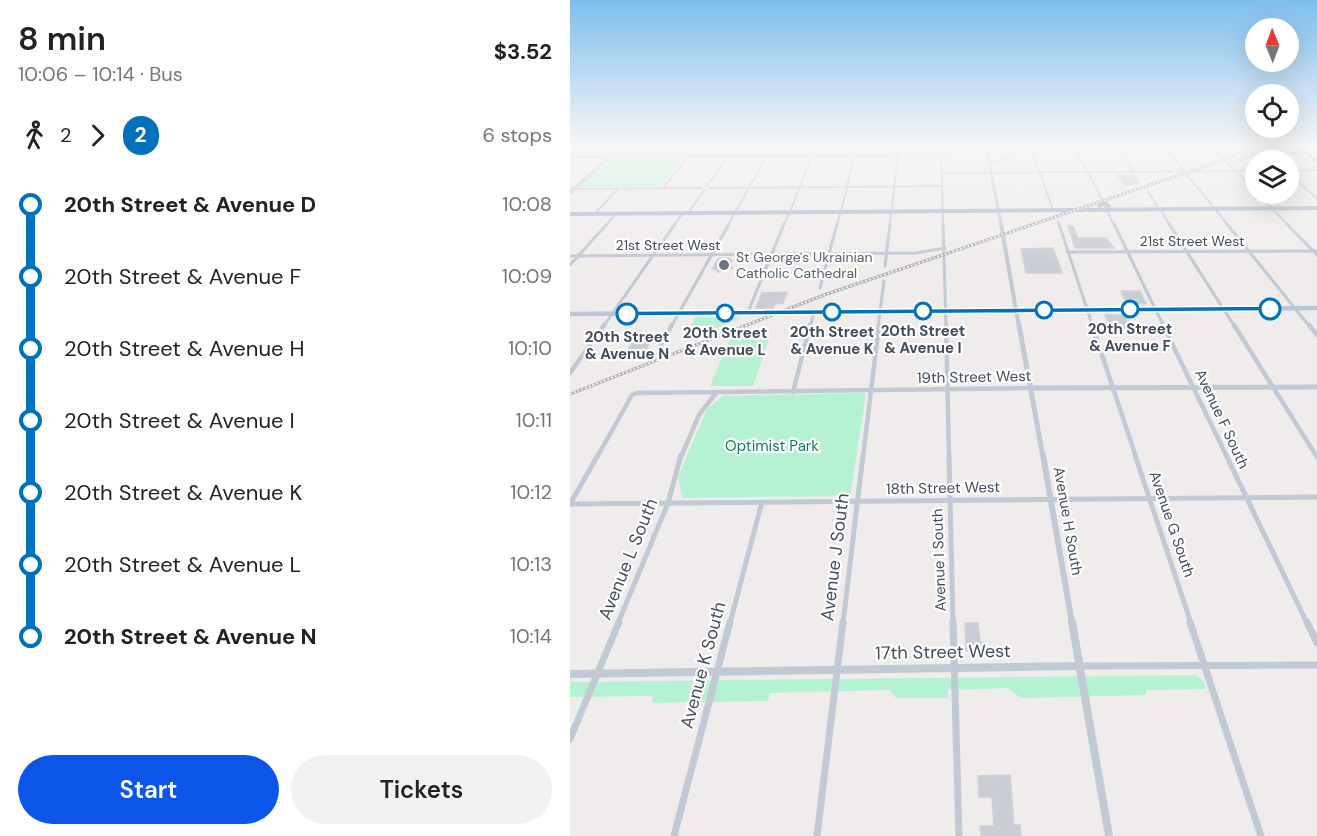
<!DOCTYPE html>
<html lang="en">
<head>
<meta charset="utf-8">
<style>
	body { margin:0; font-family:"DM Sans",sans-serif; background:#f2f2f2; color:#222; height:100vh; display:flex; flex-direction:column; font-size:22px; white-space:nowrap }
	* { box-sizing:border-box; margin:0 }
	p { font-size:20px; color:#767676 }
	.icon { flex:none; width:33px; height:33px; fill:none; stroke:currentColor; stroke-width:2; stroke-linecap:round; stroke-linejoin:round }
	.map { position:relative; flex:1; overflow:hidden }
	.panel { display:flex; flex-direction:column; background:#fff; width:570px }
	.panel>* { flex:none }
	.badge { padding:0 12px; border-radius:20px; font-size:21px; line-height:39px }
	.needle { width:39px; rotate:359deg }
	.buttons { position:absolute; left:675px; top:18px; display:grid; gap:12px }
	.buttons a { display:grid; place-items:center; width:54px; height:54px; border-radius:50%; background:#fff; box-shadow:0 6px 24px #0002; font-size:30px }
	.map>.badge { position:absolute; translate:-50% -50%; box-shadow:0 0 0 3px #fff }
	.legs { display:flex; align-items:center; gap:9px; height:66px; padding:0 18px; font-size:20px }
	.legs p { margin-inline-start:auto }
	.headline { display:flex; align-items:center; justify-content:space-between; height:102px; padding:0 18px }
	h1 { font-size:33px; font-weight:600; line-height:45px }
	.action { display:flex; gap:12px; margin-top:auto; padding:12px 18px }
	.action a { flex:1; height:69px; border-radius:36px; background:#0b55e9; color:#fff; font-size:24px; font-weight:600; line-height:69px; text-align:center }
	.action a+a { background:#f2f2f2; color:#222 }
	ul { padding:0 18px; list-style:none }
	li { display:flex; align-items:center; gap:21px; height:72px; font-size:22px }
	li i { display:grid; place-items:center; width:9px; height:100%; margin:0 8px; background:currentColor }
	li i::after { content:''; width:15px; height:15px; margin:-8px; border:4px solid; border-radius:50%; background:#fff }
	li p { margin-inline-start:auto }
	li:first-child i { background:linear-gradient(#0000 50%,currentColor 0) }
	li:last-child i { background:linear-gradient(currentColor 50%,#0000 0) }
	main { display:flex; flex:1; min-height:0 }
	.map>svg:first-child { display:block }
</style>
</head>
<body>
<main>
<section class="panel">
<div class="headline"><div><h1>8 min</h1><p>10:06 – 10:14 · Bus</p></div><b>$3.52</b></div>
<div class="legs"><svg class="icon" aria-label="walk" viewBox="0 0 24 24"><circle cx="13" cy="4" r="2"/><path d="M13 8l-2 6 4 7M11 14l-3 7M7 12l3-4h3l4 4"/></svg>2<svg class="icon" aria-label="forward" viewBox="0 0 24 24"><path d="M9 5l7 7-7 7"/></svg><b class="badge" style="background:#0072bc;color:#fff">2</b><p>6 stops</p></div>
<ul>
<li><i style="color:#0072bc"></i><b>20th Street &amp; Avenue D</b><p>10:08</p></li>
<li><i style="color:#0072bc"></i><span>20th Street &amp; Avenue F</span><p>10:09</p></li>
<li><i style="color:#0072bc"></i><span>20th Street &amp; Avenue H</span><p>10:10</p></li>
<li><i style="color:#0072bc"></i><span>20th Street &amp; Avenue I</span><p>10:11</p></li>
<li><i style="color:#0072bc"></i><span>20th Street &amp; Avenue K</span><p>10:12</p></li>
<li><i style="color:#0072bc"></i><span>20th Street &amp; Avenue L</span><p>10:13</p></li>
<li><i style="color:#0072bc"></i><b>20th Street &amp; Avenue N</b><p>10:14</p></li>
</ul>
<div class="action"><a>Start</a><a>Tickets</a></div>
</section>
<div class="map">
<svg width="747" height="836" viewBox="0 0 747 836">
	<rect width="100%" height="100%" fill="#efeceb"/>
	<g fill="#b5f2d3">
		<path d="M55 145H129L123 148 90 186 10 187Z"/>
		<path d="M125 317 170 318 126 337H115Z"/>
		<path d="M172 333 199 339 183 386H140L160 338Z"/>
		<path d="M293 393 296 395 280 496 112 498 108 477 137 409 153 396Z"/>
		<path d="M626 675 634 682 636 689 576 690V695L451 698 438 688 378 690V698H326L319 690 200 693 198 701 82 703 83 696 0 697V682Z"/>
	</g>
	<g fill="#cacdd4" stroke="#cfd1d8" stroke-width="1.5">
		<path d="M547 175 566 176 569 184 555 186Z"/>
		<path d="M498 226H503L508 238H536L544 248H505Z"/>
		<path d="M483 248 492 273H456L451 249Z"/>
		<path d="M158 258 162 260 159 265 162 268 147 272 148 270 142 269 148 259Z"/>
		<path d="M551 291H570L576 304 556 302Z"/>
		<path d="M217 292 213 303 205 304 203 308H186L192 293Z"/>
		<path d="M535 315H556L562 329H541Z"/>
		<path d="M63 342H81L72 355H54Z"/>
		<path d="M395 623H408L410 642H414V651H396Z"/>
		<path d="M440 775 444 825H450L451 836H411L410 826H424L422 797H409L408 776Z"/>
	</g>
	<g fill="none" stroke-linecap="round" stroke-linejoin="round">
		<g stroke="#c1c9d5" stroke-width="2">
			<path d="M371 145 373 225"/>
			<path d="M460 145 483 210"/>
			<path d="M503 145 534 203"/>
			<path d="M546 145 564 172"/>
			<path d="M593 145 658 225"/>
			<path d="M639 145 686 191"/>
			<path d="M693 152 703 160"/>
			<path d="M119 156 371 155 406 145"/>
			<path d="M0 157H39"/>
			<path d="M420 164 468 145"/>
			<path d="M657 164 693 152 739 155"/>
			<path d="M718 171 747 170"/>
			<path d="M372 173 686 171"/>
			<path d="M718 174 747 198"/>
			<path d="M137 186 158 157"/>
			<path d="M277 186 287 145"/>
			<path d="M279 187 372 186"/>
			<path d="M93 188 125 149 139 147"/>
			<path d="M139 188 279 187H274"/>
			<path d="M0 189 132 188"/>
			<path d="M577 190 587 206"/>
			<path d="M688 194 718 225"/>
			<path d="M535 206 544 225"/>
			<path d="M322 208 329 145"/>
			<path d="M221 209 246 145"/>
			<path d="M590 209 600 225"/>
			<path d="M120 210 135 189"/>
			<path d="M27 211 48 189"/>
			<path d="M488 221 489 225"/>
			<path d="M36 225 46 214"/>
			<path d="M104 225 113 213"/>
			<path d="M158 225 203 145"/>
			<path d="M214 225 219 213"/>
			<path d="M267 225 277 188"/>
			<path d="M320 225 321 212"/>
		</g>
		<g stroke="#c1c9d5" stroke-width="3">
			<path d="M373 224 376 327"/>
			<path d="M489 224 523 327"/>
			<path d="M544 224 594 327"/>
			<path d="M599 224 665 327"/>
			<path d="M657 224 740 327"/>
			<path d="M717 224 747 255"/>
			<path d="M497 252 747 251"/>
			<path d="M0 256 346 253 375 248"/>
			<path d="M0 265 37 224"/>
			<path d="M315 266 320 224"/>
			<path d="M250 288 267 224"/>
			<path d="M178 312 214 224"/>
			<path d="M33 327 105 224"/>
			<path d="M101 327 159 224"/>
			<path d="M240 327 244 312"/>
			<path d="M308 327 314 281"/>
		</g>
		<g stroke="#c1c9d5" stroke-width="4.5">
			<path d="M376 325 379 457"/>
			<path d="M522 325 566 457"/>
			<path d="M593 325 657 457"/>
			<path d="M664 325 747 457"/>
			<path d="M739 325 747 335"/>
			<path d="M89 348 102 325"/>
			<path d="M0 373 34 325"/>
			<path d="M223 392 240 325"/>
			<path d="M27 457 62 395 67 393 461 388"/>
			<path d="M111 457 129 415 146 393"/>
			<path d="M293 457 309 325"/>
		</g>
		<g stroke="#c1c9d5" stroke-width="5">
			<path d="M379 455 383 623"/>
			<path d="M565 455 621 623"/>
			<path d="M656 455 737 623"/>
			<path d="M0 504 747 497"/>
			<path d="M0 504 28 455"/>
			<path d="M48 623 98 503 111 455"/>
			<path d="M160 623 192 502"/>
			<path d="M273 623 293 455"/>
		</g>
		<g stroke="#c1c9d5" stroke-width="7">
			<path d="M383 622 389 836"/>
			<path d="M620 622 691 836"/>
			<path d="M737 622 747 643"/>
			<path d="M510 666 747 665"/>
			<path d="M0 739 49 622"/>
			<path d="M104 836 160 622"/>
			<path d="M247 836 273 622"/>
		</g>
		<path stroke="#c1c9d5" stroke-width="3" d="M416 145 431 225"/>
		<path stroke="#c1c9d5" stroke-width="4" d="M431 224 449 327"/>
		<g stroke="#c1c9d5" stroke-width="5">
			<path d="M449 325 473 457"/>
			<path d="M461 388 747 387"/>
		</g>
		<path stroke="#c1c9d5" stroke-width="6" d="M473 455 502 623"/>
		<g stroke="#c1c9d5" stroke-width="8">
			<path d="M502 622 539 836"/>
			<path d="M0 674 510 666"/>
		</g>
		<path stroke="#bcc6d7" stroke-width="4" d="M0 193 52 145"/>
		<path stroke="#bcc6d7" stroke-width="4.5" d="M0 314 747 308"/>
		<g stroke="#a9b8ce" stroke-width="4">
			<path d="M727 145 747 161"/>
			<path d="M722 153 731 151 730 148"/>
			<path d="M529 206 534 203 539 206"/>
			<path d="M0 214 747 208"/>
		</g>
		<g stroke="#adb0b7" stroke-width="3">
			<path id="rail" d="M0 394 254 295 654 160 688 145"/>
		</g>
		<use href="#rail" stroke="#fff" stroke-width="1.5" stroke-dasharray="2" stroke-linecap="butt"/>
	</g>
	<linearGradient id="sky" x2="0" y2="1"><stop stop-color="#7ebeec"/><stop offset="0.55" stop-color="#f8f6f6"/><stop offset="1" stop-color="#f8f6f6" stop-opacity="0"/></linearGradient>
	<rect width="747" height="263" fill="url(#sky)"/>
	<path fill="#0072bc" stroke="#fff" stroke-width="1.5" d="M700 306 703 307V311L57 316 52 314 57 311Z"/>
	<circle fill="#6b7280" stroke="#fff" stroke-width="2" cx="154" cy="265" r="6"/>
	<g fill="#fff" stroke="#0072bc" stroke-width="3">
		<circle cx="560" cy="309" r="8"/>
		<circle cx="700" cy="309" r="10"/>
		<circle cx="474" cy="310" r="8"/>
		<circle cx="353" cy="311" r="8"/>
		<circle cx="262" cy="312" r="8"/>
		<circle cx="155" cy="313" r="8"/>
		<circle cx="57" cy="314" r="10"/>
	</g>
	<g text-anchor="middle" stroke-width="4.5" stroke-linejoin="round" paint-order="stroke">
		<g font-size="14" fill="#434d5b" stroke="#fff">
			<text x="622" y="246">21st Street West</text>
			<text x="98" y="250">21st Street West</text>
		</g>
		<g font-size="14" fill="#5b616d" stroke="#fff" text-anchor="start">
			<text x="166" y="262">St George's Ukrainian<tspan x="166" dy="16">Catholic Cathedral</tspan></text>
		</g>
		<g font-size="15" font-weight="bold" fill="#434d5b" stroke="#fff">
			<text x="560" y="334">20th Street<tspan x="560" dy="17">&amp; Avenue F</tspan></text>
			<text x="353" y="336">20th Street<tspan x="353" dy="17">&amp; Avenue I</tspan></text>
			<text x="262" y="337">20th Street<tspan x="262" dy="17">&amp; Avenue K</tspan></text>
			<text x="155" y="338">20th Street<tspan x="155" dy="17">&amp; Avenue L</tspan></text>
			<text x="57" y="342">20th Street<tspan x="57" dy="17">&amp; Avenue N</tspan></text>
		</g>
		<g font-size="15" fill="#434d5b" stroke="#fff">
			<text transform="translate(404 377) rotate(-1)" y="5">19th Street West</text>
			<text transform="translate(652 419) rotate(65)" y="5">Avenue F South</text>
			<text transform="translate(373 488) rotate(-1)" y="5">18th Street West</text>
			<text transform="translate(498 521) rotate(80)" y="5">Avenue H South</text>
			<text transform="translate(602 524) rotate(71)" y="5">Avenue G South</text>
			<text transform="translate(369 560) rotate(-92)" y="5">Avenue I South</text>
		</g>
		<g font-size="15" fill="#0f8054" stroke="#fff">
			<text x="202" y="451">Optimist Park</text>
		</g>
		<g font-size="18" fill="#434d5b" stroke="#fff">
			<text transform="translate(265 557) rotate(-83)" y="6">Avenue J South</text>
			<text transform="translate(58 559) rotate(-68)" y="6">Avenue L South</text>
			<text transform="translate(373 652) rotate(-1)" y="6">17th Street West</text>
			<text transform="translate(133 665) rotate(-75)" y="6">Avenue K South</text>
		</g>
	</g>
</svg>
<div class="buttons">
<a><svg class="needle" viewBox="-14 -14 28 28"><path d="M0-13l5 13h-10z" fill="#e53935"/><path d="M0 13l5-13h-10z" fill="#767676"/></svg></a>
<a><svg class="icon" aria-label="locate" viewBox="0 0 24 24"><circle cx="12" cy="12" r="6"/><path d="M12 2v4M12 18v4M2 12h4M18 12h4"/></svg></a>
<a><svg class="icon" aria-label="layers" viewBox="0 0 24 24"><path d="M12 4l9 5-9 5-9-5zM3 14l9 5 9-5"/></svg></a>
</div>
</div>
</main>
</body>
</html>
